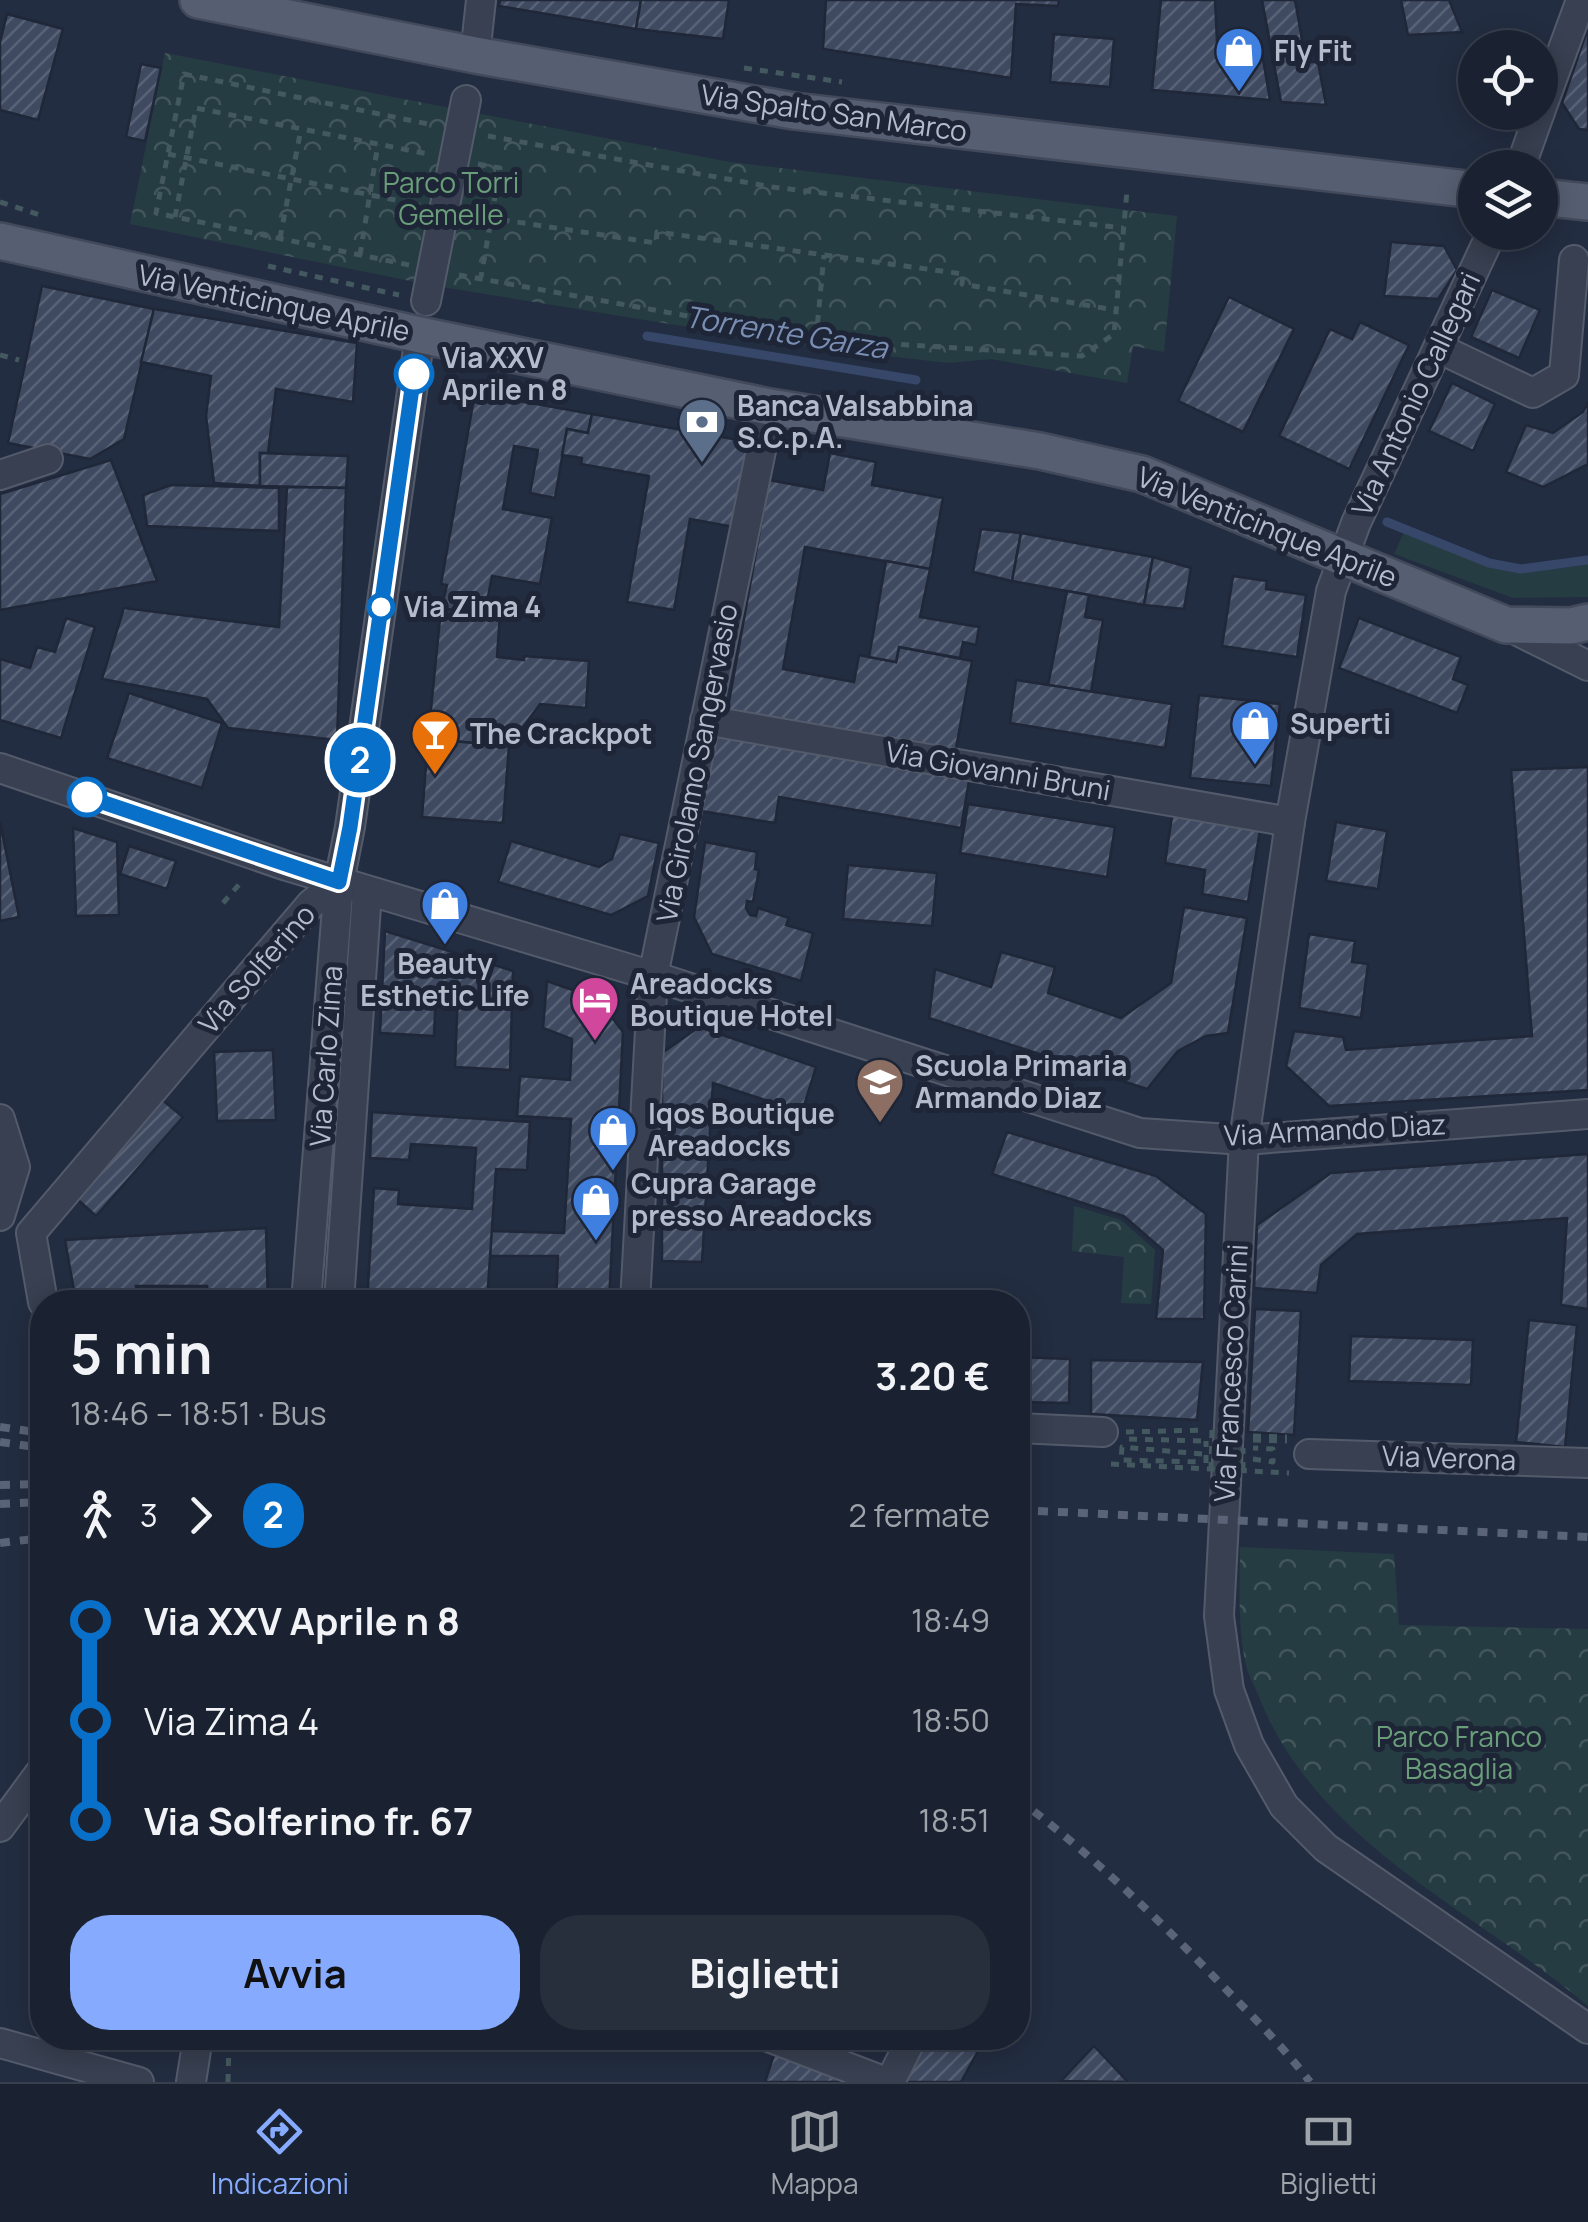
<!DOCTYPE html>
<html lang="it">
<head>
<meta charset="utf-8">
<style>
	body { margin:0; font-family:Manrope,sans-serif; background:#272f3d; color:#f1f3f6; height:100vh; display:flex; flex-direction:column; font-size:38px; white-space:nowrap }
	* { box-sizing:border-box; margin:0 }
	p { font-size:32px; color:#9fa4ab }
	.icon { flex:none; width:55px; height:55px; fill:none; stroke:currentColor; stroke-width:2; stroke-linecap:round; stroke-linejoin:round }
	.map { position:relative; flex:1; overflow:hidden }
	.drawer { position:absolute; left:30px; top:1290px; width:1000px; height:760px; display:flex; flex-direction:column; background:#1a2231; border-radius:40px; box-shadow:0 5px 25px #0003,0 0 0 2px #383f4d }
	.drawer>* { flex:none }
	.badge { padding:0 20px; border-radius:32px; font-size:35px; line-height:65px }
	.tools { position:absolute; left:1458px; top:30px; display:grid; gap:20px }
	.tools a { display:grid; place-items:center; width:100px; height:100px; border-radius:50%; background:#1a2231; box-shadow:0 5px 25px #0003,0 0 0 2px #383f4d; font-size:50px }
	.map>.badge { position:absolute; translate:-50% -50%; box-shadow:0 0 0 5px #fff }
	.legs { display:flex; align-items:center; gap:15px; height:110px; padding:0 40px; font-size:32px }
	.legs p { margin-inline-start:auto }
	.head { display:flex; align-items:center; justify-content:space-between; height:170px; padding:0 40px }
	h1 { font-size:55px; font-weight:700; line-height:75px }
	.button { display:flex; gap:20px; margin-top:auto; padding:20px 40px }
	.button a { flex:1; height:115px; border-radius:40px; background:#86aafe; color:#111; font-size:40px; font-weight:700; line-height:115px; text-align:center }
	.button a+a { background:#272f3d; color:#f1f3f6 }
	ul { padding:0 40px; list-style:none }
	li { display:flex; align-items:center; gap:35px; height:100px; font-size:38px }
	li i { display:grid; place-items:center; width:15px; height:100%; margin:0 12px; background:currentColor }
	li i::after { content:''; width:25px; height:25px; margin:-12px; border:8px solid; border-radius:50%; background:#1a2231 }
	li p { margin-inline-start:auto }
	li:first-child i { background:linear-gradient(#0000 50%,currentColor 0) }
	li:last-child i { background:linear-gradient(currentColor 50%,#0000 0) }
	.tabs { display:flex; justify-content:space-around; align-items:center; height:140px; border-top:2px solid #383f4d; background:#1a2231; font-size:28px; color:#9fa4ab }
	.tabs a { display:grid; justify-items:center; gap:5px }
	.tabs .on { color:#86aafe }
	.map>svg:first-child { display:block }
</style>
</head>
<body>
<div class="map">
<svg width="1588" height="2082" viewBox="0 0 1588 2082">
	<defs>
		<pattern id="park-crowns" width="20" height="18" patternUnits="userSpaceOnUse" patternTransform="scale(2.5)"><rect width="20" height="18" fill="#253c42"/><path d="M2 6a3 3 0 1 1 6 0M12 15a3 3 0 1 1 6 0" fill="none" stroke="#42565c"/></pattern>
		<pattern id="building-hatch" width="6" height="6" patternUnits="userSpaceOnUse" patternTransform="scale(2.5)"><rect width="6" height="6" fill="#3f4a61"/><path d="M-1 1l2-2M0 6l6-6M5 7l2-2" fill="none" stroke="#586276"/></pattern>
	</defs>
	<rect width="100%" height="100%" fill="#232d41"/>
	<path fill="#253c42" d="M1404 532C1478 562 1505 580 1588 564V597L1513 598 1394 554Z"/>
	<g fill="url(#park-crowns)">
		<path d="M165 53 730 162 1177 216 1164 352 1133 346 1127 383 991 359 949 363 817 348 430 285 130 224Z"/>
		<path d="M1074 1206 1121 1220 1155 1250 1151 1304 1121 1303 1124 1257 1072 1251Z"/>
		<path d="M1240 1547 1394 1554 1399 1625 1588 1629V2006C1475 1910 1324 1848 1262 1704 1258 1693 1251 1681 1247 1669 1237 1630 1240 1587 1240 1547Z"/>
	</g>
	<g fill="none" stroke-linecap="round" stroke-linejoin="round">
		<g stroke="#364769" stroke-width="9">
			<path d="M647 336 916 380"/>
			<path d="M1387 522 1489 563 1521 569 1588 560"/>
		</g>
	</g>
	<g fill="url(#building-hatch)" stroke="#1f2738" stroke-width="2.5">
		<path d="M500 0H641L636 29 499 6Z"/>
		<path d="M641 0H729L723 39 636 29Z"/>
		<path d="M826 0H1059L1058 6 1016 4 1011 78 823 49Z"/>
		<path d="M1161 0H1215L1217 41H1260L1270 100 1152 90Z"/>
		<path d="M1262 0H1295L1306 62H1318L1326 105 1281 102Z"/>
		<path d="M1401 0H1449L1462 32 1408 35Z"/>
		<path d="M7 14 63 29 38 120 0 110V42Z"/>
		<path d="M1588 28V130L1579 129 1562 103Z"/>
		<path d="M1054 34 1114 39 1110 87 1050 82Z"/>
		<path d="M141 64 161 68 145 141 126 137Z"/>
		<path d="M1391 242 1444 246 1457 270 1438 299 1384 296Z"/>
		<path d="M42 286 154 309 124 439 90 459 8 443Z"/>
		<path d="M1492 290 1540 310 1519 358 1471 337Z"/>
		<path d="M1229 297 1294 329 1243 432 1178 401Z"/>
		<path d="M154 309 357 343 353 402 276 389 268 453H260V486L214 483 206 416 211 376 141 362Z"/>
		<path d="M1360 322 1409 345 1349 469 1279 436 1330 329 1352 339Z"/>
		<path d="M1452 383 1495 404 1473 451 1429 431Z"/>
		<path d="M475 393 592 414 588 433 567 429 555 498 530 493 538 450 514 446 503 509 552 518 540 584 492 576 485 612 441 609 447 585 441 584Z"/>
		<path d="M1588 403V464L1543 487 1506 472 1526 425 1553 433 1583 412Z"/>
		<path d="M592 414 750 442 734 527 690 519 674 610 627 602 649 476 581 464 582 458 562 455 567 429 588 433Z"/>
		<path d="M260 453 348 456 346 488 260 486Z"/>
		<path d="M830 453 876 462 872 485 943 498 930 569 805 547 783 669 854 682 859 655 896 662 899 647 972 661 955 754 727 713 769 480 823 490Z"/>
		<path d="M111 460 157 581 0 610V494Z"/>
		<path d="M171 485 279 488V531L147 526 143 495Z"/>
		<path d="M287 487 346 488 337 740 228 728 207 699 102 679 124 608 279 627Z"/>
		<path d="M981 529 1021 533 1012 581 973 572Z"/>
		<path d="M1021 533 1153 557 1144 605 1012 581Z"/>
		<path d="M1153 557 1191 568 1184 609 1144 605Z"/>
		<path d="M886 561 930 569 920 617 979 627 976 645 963 642 960 658 899 647 896 662 869 657Z"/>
		<path d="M1233 576 1267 581 1266 589 1306 595 1297 657 1222 646Z"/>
		<path d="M1067 591 1089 595 1085 617 1103 620 1091 692 1048 685Z"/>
		<path d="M441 609 500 614 497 657 524 660V656L589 661 586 708 540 704 509 746 428 739Z"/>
		<path d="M66 618 95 627 61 738 0 720V659L30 668 37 647 55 652Z"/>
		<path d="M1359 618 1461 657 1453 679 1468 685 1457 713 1339 668Z"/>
		<path d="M1016 680 1172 704 1165 748 1010 723Z"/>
		<path d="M129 693 222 723 202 788 107 758Z"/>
		<path d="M1199 695 1280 704 1271 786 1190 778Z"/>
		<path d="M715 731 970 775 961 828 779 797 775 823 701 811Z"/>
		<path d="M428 739 509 746 503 823 422 817Z"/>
		<path d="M1588 767V1090L1329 1106 1286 1066 1294 1031 1343 1037 1346 1050 1532 1036 1511 770Z"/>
		<path d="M968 804 1115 827 1107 877 960 853Z"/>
		<path d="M1172 816 1260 830 1248 902 1202 894 1205 870 1165 863Z"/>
		<path d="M0 822 19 917 0 921Z"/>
		<path d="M1336 822 1387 831 1378 889 1326 881Z"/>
		<path d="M73 828 117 842 119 915 76 916Z"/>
		<path d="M620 834 659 843 648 896 611 915 498 882 511 841 599 867 612 859Z"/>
		<path d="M705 842 757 852 755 869 759 870 753 902 747 901 746 908 750 915 756 916 758 908 789 918 786 925 813 933 801 981 712 954 694 917Z"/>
		<path d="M129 846 176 861 167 889 120 874Z"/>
		<path d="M848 865 937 873 932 926 843 919Z"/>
		<path d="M1184 907 1247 918 1228 1033 1206 1036 1178 1051 1147 1089 929 1018 935 969 991 987 1001 952 1055 967 1048 993 1121 1018 1171 983Z"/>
		<path d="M385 931 513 971 510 1070 455 1067 458 991 436 989 434 1036 380 1033Z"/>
		<path d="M1309 934 1355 941 1352 962 1368 964 1361 1018 1299 1008Z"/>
		<path d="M547 981 598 999 623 1032 609 1302H556L558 1256H490L491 1231 564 1233 571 1119 517 1116 520 1076 570 1080 572 1039 543 1028Z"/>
		<path d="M699 1027 816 1067 802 1112 713 1083 702 1262 662 1261V1053Z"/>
		<path d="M273 1050 276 1120 217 1121 214 1052Z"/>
		<path d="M160 1098 183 1117 96 1216 77 1199Z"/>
		<path d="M372 1112 530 1122 527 1170 496 1169 487 1302H367L374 1188 399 1190 398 1204 472 1209 476 1148 411 1144 409 1160 370 1158Z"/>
		<path d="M1007 1132 1156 1176 1206 1214 1204 1319H1156L1163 1250 1124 1216 992 1174Z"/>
		<path d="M1588 1154V1309L1561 1305 1567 1218 1357 1234 1321 1265 1317 1293 1254 1288 1257 1225 1331 1173Z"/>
		<path d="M266 1228 268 1302H208L207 1286H136L138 1302H76L65 1240Z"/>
		<path d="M1255 1309 1301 1311 1294 1435 1248 1432Z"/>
		<path d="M1529 1320 1577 1325 1565 1447 1516 1442Z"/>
		<path d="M1351 1336 1473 1340 1471 1385 1349 1381Z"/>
		<path d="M1018 1357 1070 1359 1069 1403 1018 1402Z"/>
		<path d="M1091 1360 1203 1362 1197 1420 1091 1414Z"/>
		<path d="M923 2038H985L961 2082H900Z"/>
		<path d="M1094 2046 1128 2082 1061 2081Z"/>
		<path d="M775 2051 856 2082H765Z"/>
	</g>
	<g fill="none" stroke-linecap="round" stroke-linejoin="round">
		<g stroke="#535b6b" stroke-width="32">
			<g id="minor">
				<path d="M475 55 481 0"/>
				<path d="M1540 112 1581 0"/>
				<path d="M1520 168 1540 112"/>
				<path d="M1492 232 1356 523 1331 591 1290 822 1244 1140 1219 1616 1229 1690 1249 1745 1284 1806 1326 1848 1588 2029"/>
				<path d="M426 301 466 100"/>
				<path d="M1438 348 1533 393 1564 375 1574 260"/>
				<path d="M0 475 48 459"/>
				<path d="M1512 628 1588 666"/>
				<path d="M705 720 1290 822"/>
				<path d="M0 768 287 866 653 976 1140 1133 1244 1140 1588 1114"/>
				<path d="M0 1119 15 1167 0 1216"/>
				<path d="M43 1302 31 1233 311 904 339 882"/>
				<path d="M306 1302 339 882 350 827 420 335"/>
				<path d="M339 1302 367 891"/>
				<path d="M635 1302 653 976 770 407"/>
				<path d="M1018 1428 1103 1432"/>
				<path d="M1309 1454 1588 1463"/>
				<path d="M0 1827 42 1770"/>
				<path d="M771 2038 886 2082"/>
				<path d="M0 2043 139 2082"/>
				<path d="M191 2082 198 2038"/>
				<path d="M890 2082 912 2038"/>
			</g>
		</g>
		<g stroke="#41495a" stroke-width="40">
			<g id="major">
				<path d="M198 0 475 55 794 111 1475 190"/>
				<path d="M1540 197 1588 202"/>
				<path d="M0 241 420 335 770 407 1040 451 1142 474 1506 625 1571 626 1588 622"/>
			</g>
		</g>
		<g stroke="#44595f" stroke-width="5" stroke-dasharray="8 8" stroke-linecap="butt">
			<path d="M744 68 842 82"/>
			<path d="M488 136 772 187 1123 228"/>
			<path d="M168 154 420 205"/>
			<path d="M478 164 500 168 481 277"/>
			<path d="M0 202 43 216"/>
			<path d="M470 215 656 243 657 232 963 274 962 284 1115 310"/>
			<path d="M175 217 196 108 428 154"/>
			<path d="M280 238 301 129"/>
			<path d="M360 255 378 144"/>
			<path d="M409 265 156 213 184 74 433 125"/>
			<path d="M268 266 399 295"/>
			<path d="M459 275 816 339 1082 356 1114 334 1127 191"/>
			<path d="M816 339 824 255"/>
			<path d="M0 355 19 360"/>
			<path d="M223 903 244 879"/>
			<path d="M1126 1432 1205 1430"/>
			<path d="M1253 1436 1287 1437"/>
			<path d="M1129 1439 1203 1441"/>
			<path d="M1253 1440 1287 1441"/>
			<path d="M1202 1454 1122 1447 1121 1460 1203 1462"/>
			<path d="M1253 1459 1273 1462V1449L1253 1448"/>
			<path d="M228 2082 229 2038"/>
		</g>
		<use href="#minor" stroke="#384051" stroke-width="28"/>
		<use href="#major" stroke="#565f71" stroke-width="35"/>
		<g stroke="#5a6378" stroke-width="8" stroke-dasharray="10 10" stroke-linecap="butt">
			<path d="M0 1427 42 1433"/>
			<path d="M0 1442 42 1448"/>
			<path d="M0 1485 42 1484"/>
			<path d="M0 1504 42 1502"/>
			<path d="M1018 1510 1588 1537"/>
			<path d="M0 1543 42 1538"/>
			<path d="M1018 1799C1093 1856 1152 1913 1217 1980 1249 2013 1282 2045 1310 2082"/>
		</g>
		<g stroke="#44595f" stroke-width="5" stroke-dasharray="8 8" stroke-linecap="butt">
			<path d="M1206 1463V1441"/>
			<path d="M1111 1464 1289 1473"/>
			<path d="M1211 1470 1212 1430"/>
			<path d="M1243 1470V1448"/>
		</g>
	</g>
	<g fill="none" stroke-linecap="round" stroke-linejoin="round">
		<g stroke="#fff" stroke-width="22">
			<path id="line-1" d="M87 797 339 882 350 827 414 374"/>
		</g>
		<use href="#line-1" stroke="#0970ca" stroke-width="15"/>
	</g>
	<defs>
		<g id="shop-pin" transform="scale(2.5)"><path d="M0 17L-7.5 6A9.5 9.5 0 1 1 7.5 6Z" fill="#3f7fe0" stroke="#1d2536"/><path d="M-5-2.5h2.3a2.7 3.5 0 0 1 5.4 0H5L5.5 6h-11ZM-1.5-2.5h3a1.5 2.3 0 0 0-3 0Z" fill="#fff"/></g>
		<g id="bank-pin" transform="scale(2.5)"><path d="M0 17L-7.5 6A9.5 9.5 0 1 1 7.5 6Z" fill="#5c6f8a" stroke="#1d2536"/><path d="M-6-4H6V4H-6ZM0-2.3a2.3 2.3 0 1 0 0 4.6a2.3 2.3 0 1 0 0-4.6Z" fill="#fff"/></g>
		<g id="bar-pin" transform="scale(2.5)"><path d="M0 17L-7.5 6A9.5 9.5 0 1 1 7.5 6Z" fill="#e8710a" stroke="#1d2536"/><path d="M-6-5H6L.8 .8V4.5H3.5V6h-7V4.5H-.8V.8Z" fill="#fff"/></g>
		<g id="hotel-pin" transform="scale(2.5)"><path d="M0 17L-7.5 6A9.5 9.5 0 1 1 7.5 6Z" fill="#d1479c" stroke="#1d2536"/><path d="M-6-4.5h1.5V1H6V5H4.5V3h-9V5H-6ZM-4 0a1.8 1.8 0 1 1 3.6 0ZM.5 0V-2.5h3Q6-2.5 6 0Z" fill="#fff"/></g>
		<g id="school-pin" transform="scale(2.5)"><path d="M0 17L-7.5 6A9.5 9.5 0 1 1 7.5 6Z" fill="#8d6e63" stroke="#1d2536"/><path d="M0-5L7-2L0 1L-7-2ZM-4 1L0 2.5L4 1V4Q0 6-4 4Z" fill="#fff"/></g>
	</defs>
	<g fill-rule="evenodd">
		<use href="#shop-pin" x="1239" y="51"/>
		<use href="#bank-pin" x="702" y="422"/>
		<use href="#shop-pin" x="1255" y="724"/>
		<use href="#bar-pin" x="435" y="734"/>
		<use href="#shop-pin" x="445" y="904"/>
		<use href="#hotel-pin" x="595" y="1000"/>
		<use href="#school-pin" x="880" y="1082"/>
		<use href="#shop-pin" x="613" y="1130"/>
		<use href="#shop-pin" x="596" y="1200"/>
	</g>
	<g fill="#fff" stroke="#0970ca" stroke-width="5">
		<circle cx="414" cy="374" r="18"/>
		<circle cx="381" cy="607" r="12"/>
		<circle cx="87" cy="797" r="18"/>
	</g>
	<g text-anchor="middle" stroke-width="10" stroke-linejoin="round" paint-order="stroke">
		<g font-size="28" font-weight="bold" fill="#b4bbcb" stroke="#1d2536" text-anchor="start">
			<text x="1274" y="61">Fly Fit</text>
			<text x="737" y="416">Banca Valsabbina<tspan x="737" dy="32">S.C.p.A.</tspan></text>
			<text x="1290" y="734">Superti</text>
			<text x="470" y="744">The Crackpot</text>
			<text x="445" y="974" text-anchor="middle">Beauty<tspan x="445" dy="32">Esthetic Life</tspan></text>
			<text x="630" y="994">Areadocks<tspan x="630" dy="32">Boutique Hotel</tspan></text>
			<text x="915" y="1076">Scuola Primaria<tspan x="915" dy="32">Armando Diaz</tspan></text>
			<text x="648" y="1124">Iqos Boutique<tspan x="648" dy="32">Areadocks</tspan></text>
			<text x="631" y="1194">Cupra Garage<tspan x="631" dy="32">presso Areadocks</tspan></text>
		</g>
		<g font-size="28" fill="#b4bbcb" stroke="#1d2536">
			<text transform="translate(834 113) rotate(8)" y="10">Via Spalto San Marco</text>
			<text transform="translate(274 303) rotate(12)" y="10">Via Venticinque Aprile</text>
			<text transform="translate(1416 394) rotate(-65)" y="10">Via Antonio Callegari</text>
			<text transform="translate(1267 527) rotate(22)" y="10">Via Venticinque Aprile</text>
			<text transform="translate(697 763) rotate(-79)" y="10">Via Girolamo Sangervasio</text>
			<text transform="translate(998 771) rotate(10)" y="10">Via Giovanni Bruni</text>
			<text transform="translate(257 969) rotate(-49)" y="10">Via Solferino</text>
			<text transform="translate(326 1056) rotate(-86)" y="10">Via Carlo Zima</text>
			<text transform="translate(1335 1130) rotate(-3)" y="10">Via Armando Diaz</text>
			<text transform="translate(1231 1373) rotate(-87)" y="10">Via Francesco Carini</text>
			<text transform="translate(1449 1458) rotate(2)" y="10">Via Verona</text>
		</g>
		<g font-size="28" fill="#6a9e7a" stroke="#1d2536">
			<text x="451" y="193">Parco Torri<tspan x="451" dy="32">Gemelle</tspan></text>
			<text x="1459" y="1747">Parco Franco<tspan x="1459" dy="32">Basaglia</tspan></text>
		</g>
		<g font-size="28" font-weight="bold" fill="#b4bbcb" stroke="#1d2536" text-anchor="start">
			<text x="442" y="368">Via XXV<tspan x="442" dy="32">Aprile n 8</tspan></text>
			<text x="404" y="617">Via Zima 4</text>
		</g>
		<g font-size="30" font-style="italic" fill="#7a8eb4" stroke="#1d2536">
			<text transform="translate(786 333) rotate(9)" y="10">Torrente Garza</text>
		</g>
	</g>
</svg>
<div class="tools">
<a><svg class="icon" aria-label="locate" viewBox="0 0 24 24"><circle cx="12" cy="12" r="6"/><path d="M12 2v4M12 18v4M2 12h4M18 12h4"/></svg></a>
<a><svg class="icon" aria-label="layers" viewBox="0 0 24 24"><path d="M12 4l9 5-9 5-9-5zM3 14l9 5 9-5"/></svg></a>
</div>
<b class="badge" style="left:360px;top:760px;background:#0970ca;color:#fff">2</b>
<section class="drawer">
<div class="head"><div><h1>5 min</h1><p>18:46 – 18:51 · Bus</p></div><b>3.20 €</b></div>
<div class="legs"><svg class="icon" aria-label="walk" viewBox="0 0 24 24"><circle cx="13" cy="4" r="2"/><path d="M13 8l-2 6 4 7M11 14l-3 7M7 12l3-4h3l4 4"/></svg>3<svg class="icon" aria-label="forward" viewBox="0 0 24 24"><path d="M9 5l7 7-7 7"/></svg><b class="badge" style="background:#0970ca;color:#fff">2</b><p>2 fermate</p></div>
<ul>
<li><i style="color:#0970ca"></i><b>Via XXV Aprile n 8</b><p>18:49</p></li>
<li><i style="color:#0970ca"></i><span>Via Zima 4</span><p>18:50</p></li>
<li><i style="color:#0970ca"></i><b>Via Solferino fr. 67</b><p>18:51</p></li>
</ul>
<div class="button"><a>Avvia</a><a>Biglietti</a></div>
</section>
</div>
<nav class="tabs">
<a class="on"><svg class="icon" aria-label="directions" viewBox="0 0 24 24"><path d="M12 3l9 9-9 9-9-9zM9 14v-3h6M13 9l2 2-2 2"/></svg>Indicazioni</a>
<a><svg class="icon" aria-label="map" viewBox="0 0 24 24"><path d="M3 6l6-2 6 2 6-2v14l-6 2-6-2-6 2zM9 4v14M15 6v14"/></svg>Mappa</a>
<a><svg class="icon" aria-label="tickets" viewBox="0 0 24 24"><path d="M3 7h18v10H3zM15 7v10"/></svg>Biglietti</a>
</nav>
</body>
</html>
